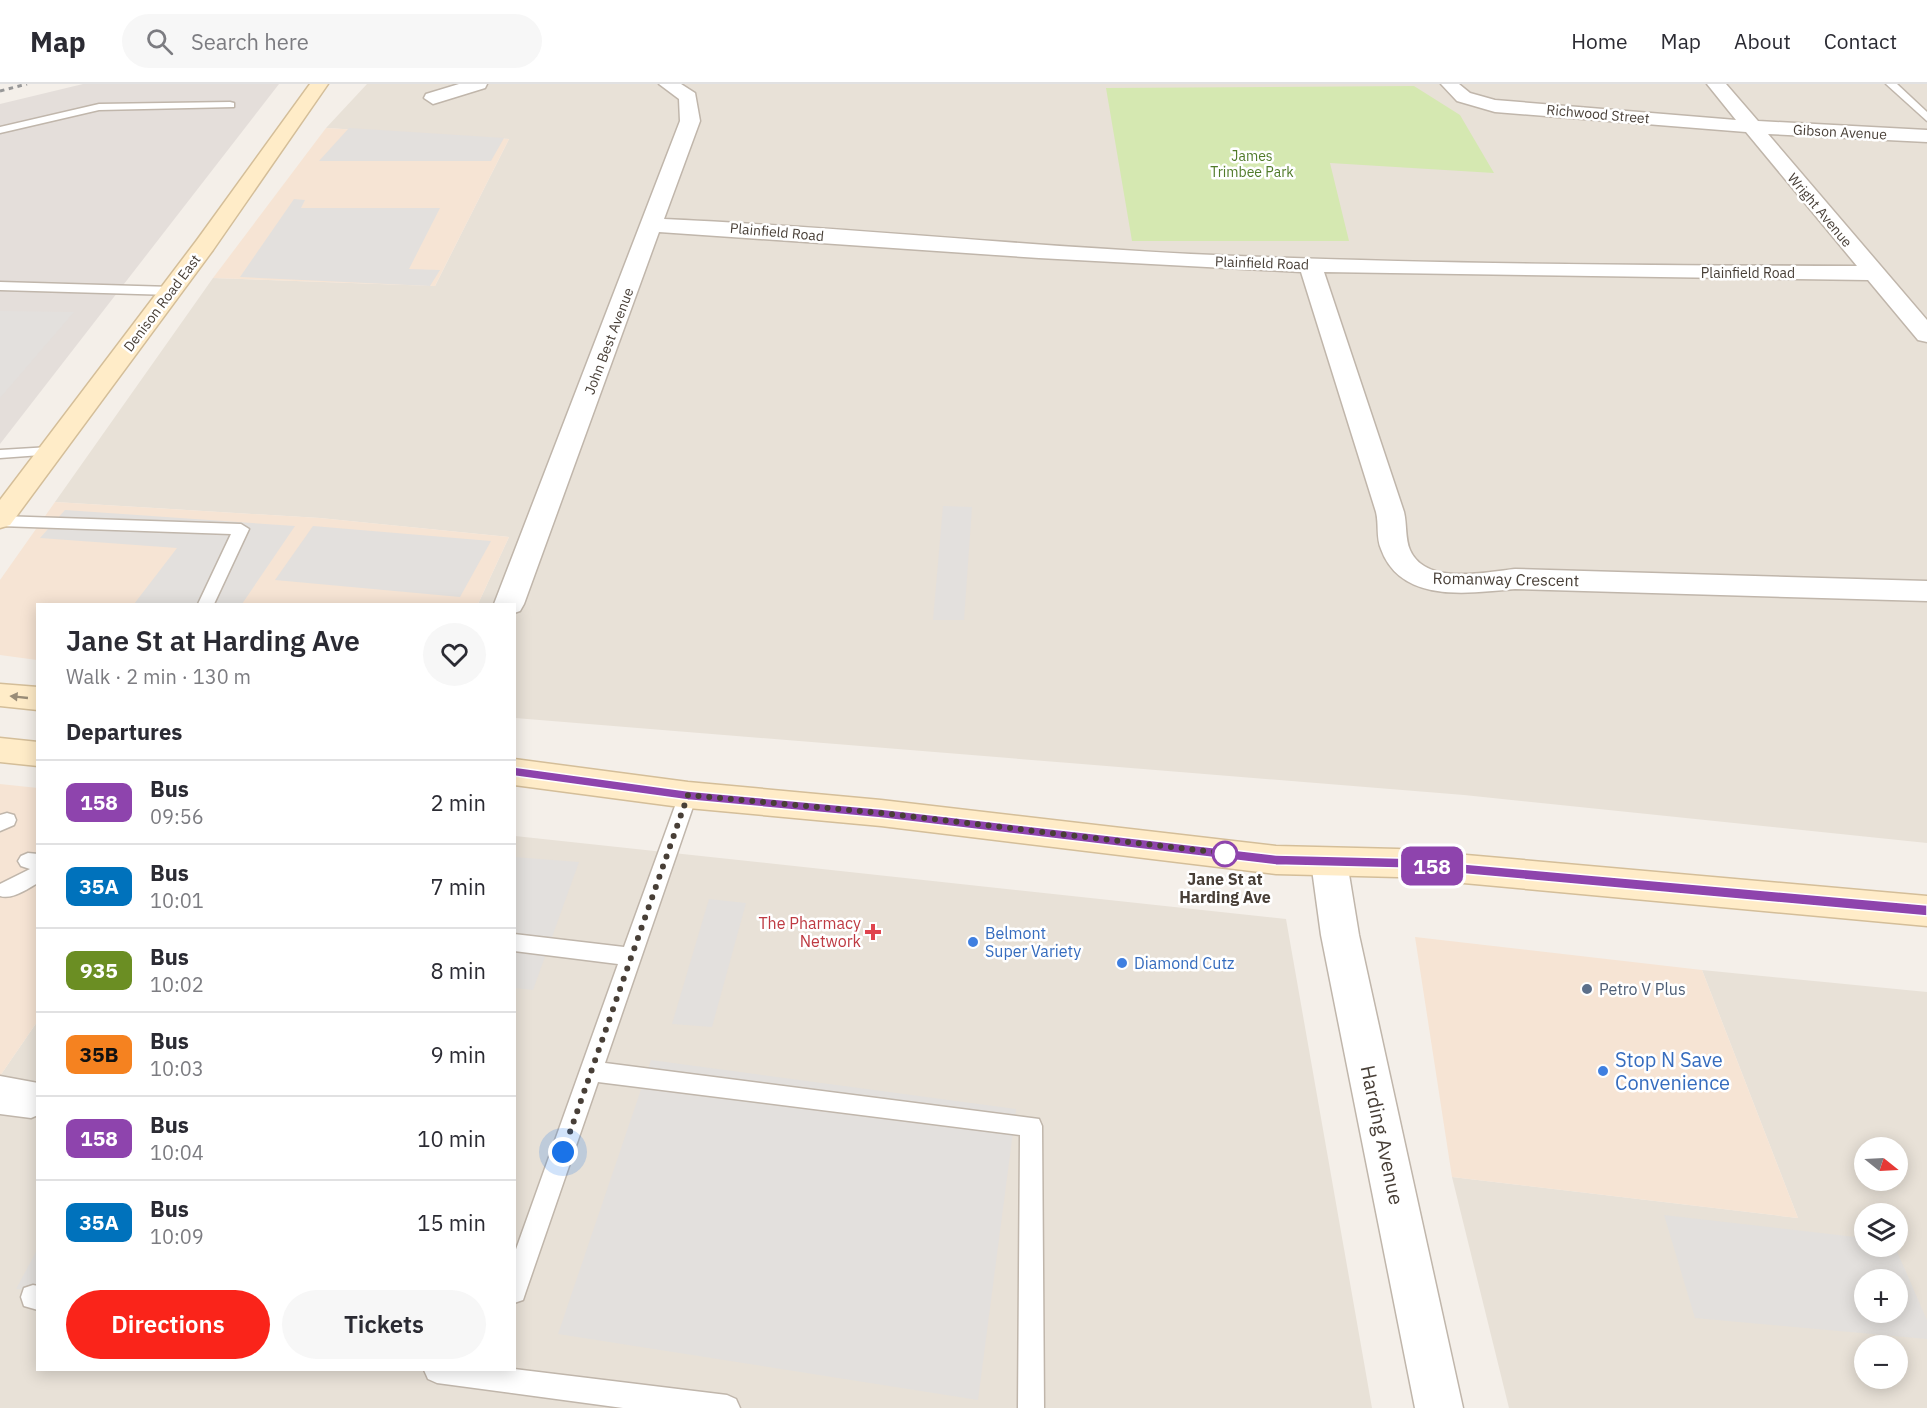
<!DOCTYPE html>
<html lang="en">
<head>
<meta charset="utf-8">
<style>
	body { margin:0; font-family:"IBM Plex Sans",sans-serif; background:#f7f7f7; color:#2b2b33; height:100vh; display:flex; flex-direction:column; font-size:22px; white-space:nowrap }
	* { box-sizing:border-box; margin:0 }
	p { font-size:20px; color:#7c7c81 }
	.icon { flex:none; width:33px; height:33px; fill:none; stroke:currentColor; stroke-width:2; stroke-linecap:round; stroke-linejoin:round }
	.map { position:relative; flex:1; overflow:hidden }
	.panel { position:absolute; left:36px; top:519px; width:480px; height:768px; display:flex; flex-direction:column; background:#fff; border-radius:0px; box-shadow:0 3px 15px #0003 }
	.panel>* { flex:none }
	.badge { padding:0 12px; border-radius:9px; font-size:21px; line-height:39px }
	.needle { width:39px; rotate:108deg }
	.tools { position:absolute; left:1854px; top:1053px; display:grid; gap:12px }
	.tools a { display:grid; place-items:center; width:54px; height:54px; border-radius:50%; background:#fff; box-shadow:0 3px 15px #0003; font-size:30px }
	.you { position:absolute; width:30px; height:30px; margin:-15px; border:4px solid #fff; border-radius:50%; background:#1a73e8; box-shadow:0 0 0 9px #1a73e833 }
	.map>.badge { position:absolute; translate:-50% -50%; box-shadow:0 0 0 3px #fff }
	h2 { padding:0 30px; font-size:22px; line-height:54px }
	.round { display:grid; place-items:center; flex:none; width:63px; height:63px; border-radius:32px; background:#f7f7f7 }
	.summary { display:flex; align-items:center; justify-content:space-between; height:102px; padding:0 30px }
	h1 { font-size:28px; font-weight:600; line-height:45px }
	.cta { display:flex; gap:12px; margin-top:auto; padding:12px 30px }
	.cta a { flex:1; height:69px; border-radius:36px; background:#fa241a; color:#fff; font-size:24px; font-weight:600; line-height:69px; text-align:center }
	.cta a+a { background:#f7f7f7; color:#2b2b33 }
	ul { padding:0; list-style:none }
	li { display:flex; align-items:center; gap:18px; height:84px; padding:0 30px; border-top:2px solid #e1e1e2 }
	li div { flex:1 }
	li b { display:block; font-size:22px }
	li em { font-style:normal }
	li .badge { min-width:66px; font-weight:700; text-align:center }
	header { display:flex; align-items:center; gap:36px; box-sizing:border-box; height:84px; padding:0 30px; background:#fff; border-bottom:2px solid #e1e1e2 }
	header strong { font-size:28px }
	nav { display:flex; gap:33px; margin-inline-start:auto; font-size:21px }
	.search { width:420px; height:54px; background:#f7f7f7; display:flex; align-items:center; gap:15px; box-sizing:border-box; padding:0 21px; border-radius:33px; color:#7c7c81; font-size:22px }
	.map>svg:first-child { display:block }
</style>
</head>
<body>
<header>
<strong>Map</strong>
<div class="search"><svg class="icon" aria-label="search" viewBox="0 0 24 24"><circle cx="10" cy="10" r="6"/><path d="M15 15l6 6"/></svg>Search here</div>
<nav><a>Home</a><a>Map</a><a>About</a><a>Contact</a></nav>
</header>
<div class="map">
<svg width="1927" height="1324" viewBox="0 0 1927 1324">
	<rect width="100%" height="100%" fill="#f4efe9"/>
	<g fill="#e8e1d7" fill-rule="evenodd">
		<path d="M367 0H1927V759L1464 711 515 634 514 520H478L509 453 320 434 55 418 213 194 435 202 509 55 326 44Z"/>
		<path d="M515 752 1286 835 1372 1324H0V992L37 938 38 1286H514Z"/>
		<path d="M1702 886 1927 908V1324H1509L1452 1093 1798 1134ZM1864 1064H1898V1096H1864ZM1864 1130H1898V1162H1864ZM1864 1196H1898V1228H1864ZM1864 1262H1898V1294H1864Z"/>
	</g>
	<g fill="#f6e4d4">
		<path d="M326 44 509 55 435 202 213 194Z"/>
		<path d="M55 418 320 434 509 453 478 520H38L37 576 0 571V496Z"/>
		<path d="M0 700 38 704 37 938 0 992Z"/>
		<path d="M1415 853 1702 886 1798 1134 1452 1093Z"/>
	</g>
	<path fill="#e4deda" d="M83 0H279L0 360V20Z"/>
	<path fill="#d5e8b1" d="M1414 2 1460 31 1494 89 1330 79 1349 157H1132L1106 4Z"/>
	<g fill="#e3e0dd" fill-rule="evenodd">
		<path d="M349 44 504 54 491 77H319Z"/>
		<path d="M294 115 305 116 301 124H440L409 185 440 186 430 202 240 193Z"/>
		<path d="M0 227 74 228 0 314Z"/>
		<path d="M943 422 972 423 964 536H933Z"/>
		<path d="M65 426 295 442 242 520H134L177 464 40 454Z"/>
		<path d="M313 442 491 457 460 513 275 496Z"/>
		<path d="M514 773 579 778 533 906 515 904Z"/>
		<path d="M709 815 746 819 712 943 672 940Z"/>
		<path d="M651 976 1016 1025 978 1316 558 1250Z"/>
		<path d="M1664 1131 1864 1154V1162L1895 1163 1927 1236V1255L1695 1234ZM1864 1196H1898V1228H1864Z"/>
		<path d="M37 1166V1207L16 1205Z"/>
	</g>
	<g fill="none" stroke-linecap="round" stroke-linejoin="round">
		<g stroke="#c0b6ab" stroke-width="3">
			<g id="lane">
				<path d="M1886 0H1897L1927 28V37Z"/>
				<path d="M230 18 234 19V23L99 26 0 49V43L99 20Z"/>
				<path d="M0 198 172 203 178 207 172 211 0 206Z"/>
				<path d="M50 363 57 367 55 370 0 374V366Z"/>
				<path d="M0 432 241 440 249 445 214 520H198L231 450 0 442Z"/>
				<path d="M688 704 695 706 697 711 605 979 1039 1035 1042 1042 1044 1324H1018L1020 1051 598 998 526 1207 523 1216 514 1219V1171L618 880 514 867V850L624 863 679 711 681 706Z"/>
				<path d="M7 729 14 731 16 736 14 741 0 747V731Z"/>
				<path d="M28 769 38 770V799C27 805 12 816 0 812V800L30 785 21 782 18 777 21 772Z"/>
				<path d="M33 1201 38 1202V1226L24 1222 21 1213 24 1204Z"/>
				<path d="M514 1285 727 1311 736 1315 740 1324H623L437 1299 428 1295 424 1286Z"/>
			</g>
		</g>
		<g stroke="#c0b6ab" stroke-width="3">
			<g id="street">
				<path d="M459 0H487L485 4 433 20 424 14 426 10Z"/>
				<path d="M659 0H681L695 9 700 37 664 135C840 143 1015 161 1191 170 1413 180 1635 181 1857 182L1746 48 1495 28 1457 17 1441 0H1459L1470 9 1495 16 1736 36 1707 0H1726L1758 37 1927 46V58L1768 50 1927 236V258L1918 256 1868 196 1324 188 1404 428C1407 440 1405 455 1410 466 1426 502 1485 488 1515 485L1927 497V517L1515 505C1468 509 1401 520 1381 465 1376 454 1379 440 1376 428L1301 188 1039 174 659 148 524 520 520 527 514 529V520H494L680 37 679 15Z"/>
				<path d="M1329 764 1342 768 1347 778 1359 851 1463 1324H1415L1321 851 1311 778 1316 768Z"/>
				<path d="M0 992 38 999V1031L31 1034 0 1030Z"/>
			</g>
		</g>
		<g stroke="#d4be99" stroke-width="3">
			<g id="secondary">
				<path d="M310 0H328L213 166 10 441 0 444V416L197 156Z"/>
				<path d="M0 600 38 603V626L0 622Z"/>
				<path d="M0 654 38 658V682L0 678Z"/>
				<path d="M514 675 688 698 881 716 1276 762 1398 765 1927 812V842L1398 793 1276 790 881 742 688 724 514 701Z"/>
			</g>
		</g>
		<use href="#lane" fill="#fff" fill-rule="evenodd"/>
		<use href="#street" fill="#fff" fill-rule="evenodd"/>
		<use href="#secondary" fill="#ffecc8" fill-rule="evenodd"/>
		<path stroke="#979797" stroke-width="3" stroke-dasharray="4.5 4.5" stroke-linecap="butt" d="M0 7 27 0"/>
	</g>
	<defs><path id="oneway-solid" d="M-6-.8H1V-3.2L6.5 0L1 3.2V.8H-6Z" transform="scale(1.5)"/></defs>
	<use fill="#9a8d78" href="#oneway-solid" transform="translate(19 613) rotate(-174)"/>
	<path fill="#8e44ad" stroke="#fff" stroke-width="1.5" d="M514 683 688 707 881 725 1276 771 1398 774 1927 821V832L1398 784 1276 781 881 734 688 716 514 692 509 688Z"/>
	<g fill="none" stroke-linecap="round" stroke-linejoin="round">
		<path stroke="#483f37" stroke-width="6" stroke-dasharray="0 10.8" d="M563 1068 688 711 881 729 1231 770H1225"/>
	</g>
	<circle fill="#fff" stroke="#8e44ad" stroke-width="3" cx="1225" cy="770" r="12"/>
	<path fill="#e0444e" stroke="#fff" stroke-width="2" d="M870 839h6v6h6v6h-6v6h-6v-6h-6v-6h6z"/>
	<g fill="#3f7fe0" stroke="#fff" stroke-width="2">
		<circle cx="973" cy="858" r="6"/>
		<circle cx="1122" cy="879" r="6"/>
		<circle cx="1603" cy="987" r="6"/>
	</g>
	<circle fill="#5c6f8a" stroke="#fff" stroke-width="2" cx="1587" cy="905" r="6"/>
	<g text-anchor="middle" stroke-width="5" stroke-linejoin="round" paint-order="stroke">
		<g font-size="14" fill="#483f37" stroke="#fff">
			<text transform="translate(1598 30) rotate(5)" y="5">Richwood Street</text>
			<text transform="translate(1840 48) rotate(3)" y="5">Gibson Avenue</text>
			<text transform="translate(1820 126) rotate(50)" y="5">Wright Avenue</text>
			<text transform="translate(777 148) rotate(5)" y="5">Plainfield Road</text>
			<text transform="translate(1262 179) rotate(2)" y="5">Plainfield Road</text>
			<text x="1748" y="194">Plainfield Road</text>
			<text transform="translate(162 219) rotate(-53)" y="5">Denison Road East</text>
			<text transform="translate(609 257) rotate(-69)" y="5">John Best Avenue</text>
		</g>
		<g font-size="14" fill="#507a29" stroke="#fff">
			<text x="1252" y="77">James<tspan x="1252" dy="16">Trimbee Park</tspan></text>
		</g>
		<g font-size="16" fill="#483f37" stroke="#fff">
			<text transform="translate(1506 495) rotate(1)" y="6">Romanway Crescent</text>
		</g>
		<g font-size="16" font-weight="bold" fill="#483f37" stroke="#fff">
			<text x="1225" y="801">Jane St at<tspan x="1225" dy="18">Harding Ave</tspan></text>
		</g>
		<g font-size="16" fill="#be3a42" stroke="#fff" text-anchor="end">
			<text x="861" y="845">The Pharmacy<tspan x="861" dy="18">Network</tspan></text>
		</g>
		<g font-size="16" fill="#366cbe" stroke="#fff" text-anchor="start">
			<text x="985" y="855">Belmont<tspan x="985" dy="18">Super Variety</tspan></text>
			<text x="1134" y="885">Diamond Cutz</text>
		</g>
		<g font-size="16" fill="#4e5e75" stroke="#fff" text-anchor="start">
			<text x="1599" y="911">Petro V Plus</text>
		</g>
		<g font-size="20" fill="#366cbe" stroke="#fff" text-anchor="start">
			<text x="1615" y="983">Stop N Save<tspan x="1615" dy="23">Convenience</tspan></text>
		</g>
		<g font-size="20" fill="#483f37" stroke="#fff">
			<text transform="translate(1382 1051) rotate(78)" y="7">Harding Avenue</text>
		</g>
	</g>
</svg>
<div class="tools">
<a><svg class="needle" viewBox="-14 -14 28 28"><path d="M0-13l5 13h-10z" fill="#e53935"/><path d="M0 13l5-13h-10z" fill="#7c7c81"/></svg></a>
<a><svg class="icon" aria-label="layers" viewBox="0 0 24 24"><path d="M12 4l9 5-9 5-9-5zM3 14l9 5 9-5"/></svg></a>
<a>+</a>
<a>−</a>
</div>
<div class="you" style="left:563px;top:1068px"></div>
<b class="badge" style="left:1432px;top:782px;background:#8e44ad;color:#fff">158</b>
<section class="panel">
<div class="summary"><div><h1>Jane St at Harding Ave</h1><p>Walk · 2 min · 130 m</p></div><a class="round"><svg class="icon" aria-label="heart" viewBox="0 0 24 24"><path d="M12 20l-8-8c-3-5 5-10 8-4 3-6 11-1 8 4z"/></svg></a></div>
<h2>Departures</h2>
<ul>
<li><span class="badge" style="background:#8e44ad;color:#fff">158</span><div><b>Bus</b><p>09:56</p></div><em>2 min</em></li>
<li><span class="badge" style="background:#0072bc;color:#fff">35A</span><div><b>Bus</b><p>10:01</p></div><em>7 min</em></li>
<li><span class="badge" style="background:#6b8e23;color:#fff">935</span><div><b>Bus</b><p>10:02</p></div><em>8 min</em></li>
<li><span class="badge" style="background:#f58220;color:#111">35B</span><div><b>Bus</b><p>10:03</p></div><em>9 min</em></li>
<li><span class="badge" style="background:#8e44ad;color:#fff">158</span><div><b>Bus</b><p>10:04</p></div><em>10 min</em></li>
<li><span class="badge" style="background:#0072bc;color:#fff">35A</span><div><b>Bus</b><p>10:09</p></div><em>15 min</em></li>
</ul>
<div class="cta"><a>Directions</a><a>Tickets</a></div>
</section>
</div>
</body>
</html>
